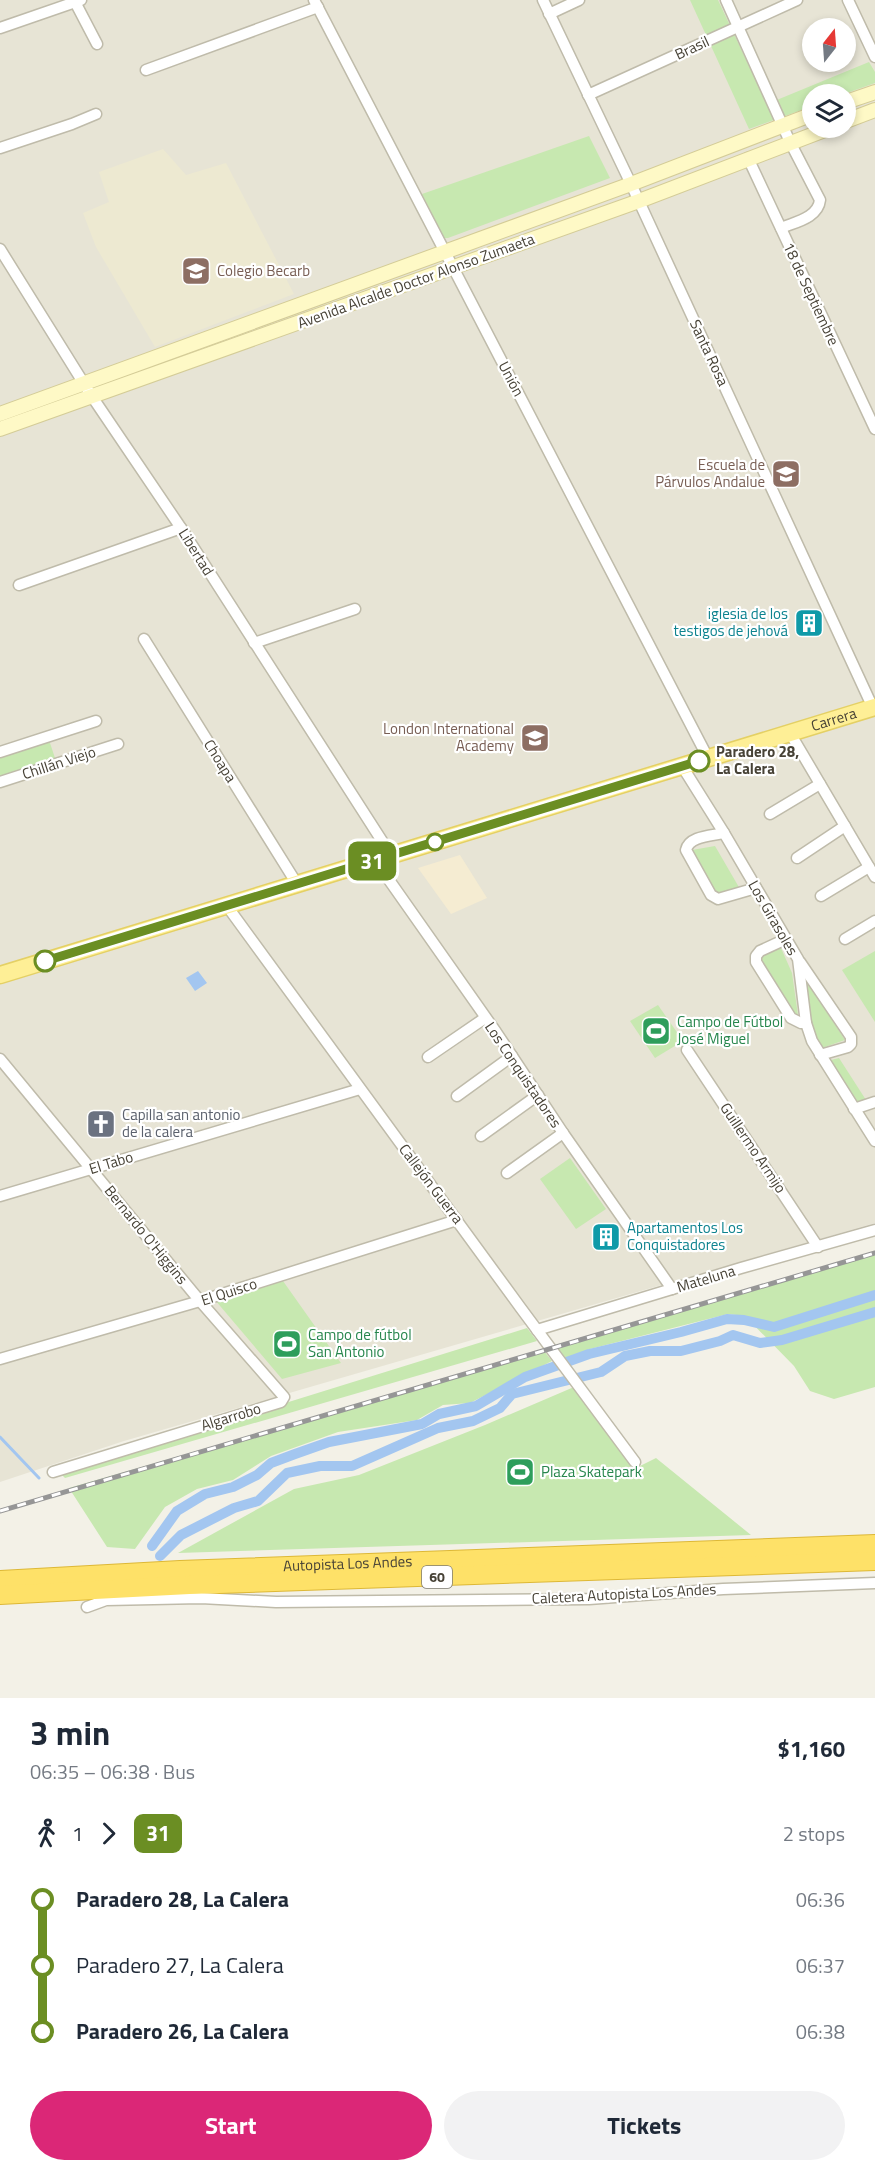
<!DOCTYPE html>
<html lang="en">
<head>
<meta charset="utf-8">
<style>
	body { margin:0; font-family:"Titillium Web",sans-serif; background:#f2f2f3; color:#1f2937; height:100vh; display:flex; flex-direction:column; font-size:22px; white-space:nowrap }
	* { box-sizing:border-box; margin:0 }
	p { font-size:20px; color:#747a83 }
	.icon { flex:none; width:33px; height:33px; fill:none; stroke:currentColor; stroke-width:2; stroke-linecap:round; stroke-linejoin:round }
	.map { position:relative; height:1698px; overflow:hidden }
	.panel { display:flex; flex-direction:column; background:#fff; flex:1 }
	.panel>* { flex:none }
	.badge { padding:0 12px; border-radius:9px; font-size:21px; line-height:39px }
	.needle { width:39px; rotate:17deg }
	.controls { position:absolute; left:802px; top:18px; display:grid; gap:12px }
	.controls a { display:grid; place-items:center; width:54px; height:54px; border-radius:50%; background:#fff; box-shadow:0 3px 9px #0003; font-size:30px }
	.map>.badge { position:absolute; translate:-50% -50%; box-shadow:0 0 0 3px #fff }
	.legs { display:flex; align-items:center; gap:9px; height:66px; padding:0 30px; font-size:20px }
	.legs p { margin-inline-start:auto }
	.summary { display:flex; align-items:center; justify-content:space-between; height:102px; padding:0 30px }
	h1 { font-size:33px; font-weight:700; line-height:45px }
	.button { display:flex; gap:12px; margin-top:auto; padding:12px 30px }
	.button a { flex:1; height:69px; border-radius:36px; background:#db2777; color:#fff; font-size:24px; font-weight:700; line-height:69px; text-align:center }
	.button a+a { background:#f2f2f3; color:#1f2937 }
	ul { padding:0 30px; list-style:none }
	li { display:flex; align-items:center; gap:21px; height:66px; font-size:22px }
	li i { display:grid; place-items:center; width:9px; height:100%; margin:0 8px; background:currentColor }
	li i::after { content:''; width:15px; height:15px; margin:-8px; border:4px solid; border-radius:50%; background:#fff }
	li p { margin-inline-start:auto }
	li:first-child i { background:linear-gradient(#0000 50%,currentColor 0) }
	li:last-child i { background:linear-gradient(currentColor 50%,#0000 0) }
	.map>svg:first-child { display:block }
</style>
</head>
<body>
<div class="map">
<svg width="875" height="1698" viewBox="0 0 875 1698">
	<rect width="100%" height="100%" fill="#f3f1e7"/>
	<path fill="#e7e4d5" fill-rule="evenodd" d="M0 0H875V1223L124 1441 0 1482ZM813 28H846V62H813ZM813 94H846V128H813Z"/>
	<path fill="#f5ecd2" d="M460 855 487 898 451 914 418 868Z"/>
	<path fill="#ede9d1" d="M163 149 186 175 226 163 294 294 155 347 96 247 83 213 109 202 99 172Z"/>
	<g fill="#c7e8b0">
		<path d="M690 0H718L767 104 869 62 875 72V83L844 94H813V106L749 129Z"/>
		<path d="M589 136 610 178 448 238H444L442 235 422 194Z"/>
		<path d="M49 740 56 761 0 780V756Z"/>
		<path d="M715 846 740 889 717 896 692 850Z"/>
		<path d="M781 948 792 973 798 1015 794 1017 760 957Z"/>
		<path d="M875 951V1022L842 970Z"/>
		<path d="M804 977 845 1040 822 1048 809 1022Z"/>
		<path d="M658 1005 683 1041 655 1058 630 1021Z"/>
		<path d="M839 1058 866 1100 856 1105 827 1061Z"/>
		<path d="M570 1158 606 1209 576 1229 540 1179Z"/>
		<path d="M875 1253V1387L834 1399 810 1391 794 1366 745 1316 728 1314 590 1349 565 1358 555 1345Z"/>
		<path d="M281 1277 283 1281 341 1363 282 1379 215 1300Z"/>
		<path d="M527 1328 537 1341 65 1478 60 1473Z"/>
		<path d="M544 1351 552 1361 470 1403 443 1405 417 1420 338 1432 271 1456 233 1480 197 1489 165 1507 135 1549 107 1547 69 1488Z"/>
		<path d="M574 1387 634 1469 656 1458 751 1535 178 1553 294 1489 359 1475 485 1425Z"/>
	</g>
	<path fill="#a3c6f0" d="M198 971 207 983 195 991 186 978Z"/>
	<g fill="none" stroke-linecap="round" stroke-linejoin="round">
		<path stroke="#a3c6f0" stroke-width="3" d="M0 1437 39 1478"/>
		<g stroke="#a3c6f0" stroke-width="10">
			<path d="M152 1546 177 1511 205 1494 233 1487 257 1475 271 1463 295 1454 329 1442 422 1424 439 1414 476 1406 525 1377 589 1354 681 1332 727 1319 744 1320 774 1327 875 1295"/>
			<path d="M160 1556 181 1535 234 1508 258 1501 287 1473 320 1466H352L438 1428 473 1421 500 1408 512 1394 601 1372 625 1356 650 1351H681L720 1341 733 1335 760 1343 782 1340 875 1312"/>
		</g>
		<g stroke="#bfbbaa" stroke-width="13">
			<g id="street">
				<path d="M74 0 97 44"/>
				<path d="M314 0 708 758"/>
				<path d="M543 0 631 184 873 708"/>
				<path d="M726 0 790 142 820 200C818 218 795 222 781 228"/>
				<path d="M848 0 875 57"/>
				<path d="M549 14 579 0"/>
				<path d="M0 28 81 0"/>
				<path d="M146 70 318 7"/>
				<path d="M588 95 797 0"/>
				<path d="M0 148 72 124 96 114"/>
				<path d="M748 158 875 429"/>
				<path d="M0 249 91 395 181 528 391 855"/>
				<path d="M19 585 181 528"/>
				<path d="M144 639 297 884"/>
				<path d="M254 643 355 609"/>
				<path d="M790 733 875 877"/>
				<path d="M0 752 96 721"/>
				<path d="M682 766 724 833 798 959 806 1023 812 1041 875 1141"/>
				<path d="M0 782 118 744"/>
				<path d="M770 814 820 784"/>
				<path d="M724 833C711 836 689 836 686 850L711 895 718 899 756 888"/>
				<path d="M797 858 845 826"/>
				<path d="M375 860 496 1032 563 1133 672 1289"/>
				<path d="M821 896 869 867"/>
				<path d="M227 906 520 1307 635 1462"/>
				<path d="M786 939 760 951 756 956V962L791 1018 801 1023H806"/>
				<path d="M845 939 875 921"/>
				<path d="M800 962 851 1037V1044L848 1047 820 1055"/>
				<path d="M687 1050 818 1247"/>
				<path d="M428 1057 485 1018"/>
				<path d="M0 1059 200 1301 284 1397 281 1402 53 1472"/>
				<path d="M457 1096 512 1056"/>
				<path d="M854 1109 875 1102"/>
				<path d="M481 1136 538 1095"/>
				<path d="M507 1173 563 1133"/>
				<path d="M0 1196 360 1089"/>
				<path d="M537 1330 741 1268 875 1230"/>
				<path d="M0 1359 200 1301 457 1220"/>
				<path d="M87 1607 106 1600 201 1598 276 1602 589 1599 723 1589 875 1583"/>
			</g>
		</g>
		<g stroke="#d4cc97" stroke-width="16">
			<g id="secondary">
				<path d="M846 102 875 92"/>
				<path d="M846 121 875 110"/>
				<path d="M0 414 631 184 813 114"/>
				<path d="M0 429 639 201 830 128"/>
			</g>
		</g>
		<g stroke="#e4d065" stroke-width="19">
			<g id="primary">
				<path id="s1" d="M0 975 875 707"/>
			</g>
		</g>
		<g stroke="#ddb837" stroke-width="20">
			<g id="highway">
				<path id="s2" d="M0 1580 180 1570 875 1544"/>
				<path d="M0 1595 189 1585 875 1561"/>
			</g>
		</g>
		<use href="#street" stroke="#fff" stroke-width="10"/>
		<use href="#secondary" stroke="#fef9c6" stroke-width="14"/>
		<use href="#primary" stroke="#feef96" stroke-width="16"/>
		<use href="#highway" stroke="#fee168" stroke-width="18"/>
		<g stroke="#969696" stroke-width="5">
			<path id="rail" d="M0 1511 875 1253"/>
		</g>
		<use href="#rail" stroke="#fff" stroke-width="3" stroke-dasharray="9" stroke-linecap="butt"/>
	</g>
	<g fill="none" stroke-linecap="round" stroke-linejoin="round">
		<g stroke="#fff" stroke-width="14">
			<path id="line-1" d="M45 961 699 761"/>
		</g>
		<use href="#line-1" stroke="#6b8e23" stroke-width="9"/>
	</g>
	<defs>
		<g id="school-square" transform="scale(1.5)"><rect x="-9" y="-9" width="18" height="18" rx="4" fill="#8d6e63" stroke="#fff"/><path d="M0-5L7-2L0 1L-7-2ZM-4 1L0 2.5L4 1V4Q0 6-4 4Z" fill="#fff"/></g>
		<g id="building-square" transform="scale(1.5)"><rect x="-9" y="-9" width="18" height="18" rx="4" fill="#0f9aa8" stroke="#fff"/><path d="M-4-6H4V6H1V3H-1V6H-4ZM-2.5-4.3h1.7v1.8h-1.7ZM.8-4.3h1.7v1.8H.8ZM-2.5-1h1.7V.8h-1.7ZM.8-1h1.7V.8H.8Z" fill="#fff"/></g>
		<g id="stadium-square" transform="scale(1.5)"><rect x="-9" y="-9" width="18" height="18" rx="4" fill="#2e9e5b" stroke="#fff"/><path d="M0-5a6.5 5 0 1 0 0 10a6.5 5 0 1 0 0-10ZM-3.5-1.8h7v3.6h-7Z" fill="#fff"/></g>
		<g id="church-square" transform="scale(1.5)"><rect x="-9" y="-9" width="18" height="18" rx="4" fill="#6b7280" stroke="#fff"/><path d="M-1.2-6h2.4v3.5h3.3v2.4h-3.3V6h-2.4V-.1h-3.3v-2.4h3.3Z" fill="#fff"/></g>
	</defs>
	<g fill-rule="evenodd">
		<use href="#school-square" x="196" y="271"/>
		<use href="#school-square" x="786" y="474"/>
		<use href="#building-square" x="809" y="623"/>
		<use href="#school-square" x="535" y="738"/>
		<use href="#stadium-square" x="656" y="1031"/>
		<use href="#church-square" x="101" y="1124"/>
		<use href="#building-square" x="606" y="1237"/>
		<use href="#stadium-square" x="287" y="1344"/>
		<use href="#stadium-square" x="520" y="1472"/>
	</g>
	<g fill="#fff" stroke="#6b8e23" stroke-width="3">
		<circle cx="699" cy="761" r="10"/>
		<circle cx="435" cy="842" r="8"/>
		<circle cx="45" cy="961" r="10"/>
	</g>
	<g text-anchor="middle" stroke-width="4.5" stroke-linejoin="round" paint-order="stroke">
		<rect fill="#fff" stroke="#7e7b72" stroke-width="1.5" x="422" y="1566" width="30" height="22" rx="4.5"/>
		<g font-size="14" font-weight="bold" fill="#474236">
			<text x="437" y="1582">60</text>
		</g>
		<g font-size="15" fill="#474236" stroke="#fff">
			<text transform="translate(692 48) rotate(-25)" y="5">Brasil</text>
			<text transform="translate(416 281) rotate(-20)" y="5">Avenida Alcalde Doctor Alonso Zumaeta</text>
			<text transform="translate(811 294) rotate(65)" y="5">18 de Septiembre</text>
			<text transform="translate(709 353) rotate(65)" y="5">Santa Rosa</text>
			<text transform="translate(511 379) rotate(62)" y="5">Unión</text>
			<text transform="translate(196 552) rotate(58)" y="5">Libertad</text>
			<text dy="5" stroke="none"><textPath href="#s1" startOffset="872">Carrera</textPath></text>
			<text transform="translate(220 761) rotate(58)" y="5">Choapa</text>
			<text transform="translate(59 763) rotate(-18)" y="5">Chillán Viejo</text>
			<text transform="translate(773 918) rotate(60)" y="5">Los Girasoles</text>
			<text transform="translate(523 1075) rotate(56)" y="5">Los Conquistadores</text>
			<text transform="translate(753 1148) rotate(56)" y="5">Guillermo Armijo</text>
			<text transform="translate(111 1163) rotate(-17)" y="5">El Tabo</text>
			<text transform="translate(431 1184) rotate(53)" y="5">Callejón Guerra</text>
			<text transform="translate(146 1235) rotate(51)" y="5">Bernardo O'Higgins</text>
			<text transform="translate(706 1279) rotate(-17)" y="5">Mateluna</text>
			<text transform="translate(229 1292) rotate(-18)" y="5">El Quisco</text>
			<text transform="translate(231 1417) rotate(-17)" y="5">Algarrobo</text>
			<text dy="5" stroke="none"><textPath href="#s2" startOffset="348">Autopista Los Andes</textPath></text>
			<text transform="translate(624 1594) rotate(-3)" y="5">Caletera Autopista Los Andes</text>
		</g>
		<g font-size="15" fill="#785e54" stroke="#fff" text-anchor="end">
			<text x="217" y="276" text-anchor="start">Colegio Becarb</text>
			<text x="765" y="470">Escuela de<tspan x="765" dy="17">Párvulos Andalue</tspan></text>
			<text x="514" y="734">London International<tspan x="514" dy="17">Academy</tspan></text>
		</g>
		<g font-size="15" fill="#0d838f" stroke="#fff" text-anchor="end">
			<text x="788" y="619">iglesia de los<tspan x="788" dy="17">testigos de jehová</tspan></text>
			<text x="627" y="1233" text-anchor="start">Apartamentos Los<tspan x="627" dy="17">Conquistadores</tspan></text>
		</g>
		<g font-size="15" font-weight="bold" fill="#474236" stroke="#fff" text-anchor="start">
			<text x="716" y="757">Paradero 28,<tspan x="716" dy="17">La Calera</tspan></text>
		</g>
		<g font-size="15" fill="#27864d" stroke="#fff" text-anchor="start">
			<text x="677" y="1027">Campo de Fútbol<tspan x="677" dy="17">José Miguel</tspan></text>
			<text x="308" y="1340">Campo de fútbol<tspan x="308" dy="17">San Antonio</tspan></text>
			<text x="541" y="1477">Plaza Skatepark</text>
		</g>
		<g font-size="15" fill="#5b616d" stroke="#fff" text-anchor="start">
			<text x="122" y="1120">Capilla san antonio<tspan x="122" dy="17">de la calera</tspan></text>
		</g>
	</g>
</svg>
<div class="controls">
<a><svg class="needle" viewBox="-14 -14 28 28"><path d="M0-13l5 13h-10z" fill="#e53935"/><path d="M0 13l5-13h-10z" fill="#747a83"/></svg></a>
<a><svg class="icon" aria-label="layers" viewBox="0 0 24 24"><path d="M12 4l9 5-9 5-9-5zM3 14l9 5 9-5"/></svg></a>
</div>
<b class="badge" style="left:372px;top:861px;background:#6b8e23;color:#fff">31</b>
</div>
<section class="panel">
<div class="summary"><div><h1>3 min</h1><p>06:35 – 06:38 · Bus</p></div><b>$1,160</b></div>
<div class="legs"><svg class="icon" aria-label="walk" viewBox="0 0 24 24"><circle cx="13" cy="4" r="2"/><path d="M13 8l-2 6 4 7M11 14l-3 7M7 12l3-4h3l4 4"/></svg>1<svg class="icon" aria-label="forward" viewBox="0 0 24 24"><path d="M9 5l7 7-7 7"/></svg><b class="badge" style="background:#6b8e23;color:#fff">31</b><p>2 stops</p></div>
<ul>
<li><i style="color:#6b8e23"></i><b>Paradero 28, La Calera</b><p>06:36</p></li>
<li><i style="color:#6b8e23"></i><span>Paradero 27, La Calera</span><p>06:37</p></li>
<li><i style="color:#6b8e23"></i><b>Paradero 26, La Calera</b><p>06:38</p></li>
</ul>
<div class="button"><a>Start</a><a>Tickets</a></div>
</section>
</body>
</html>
